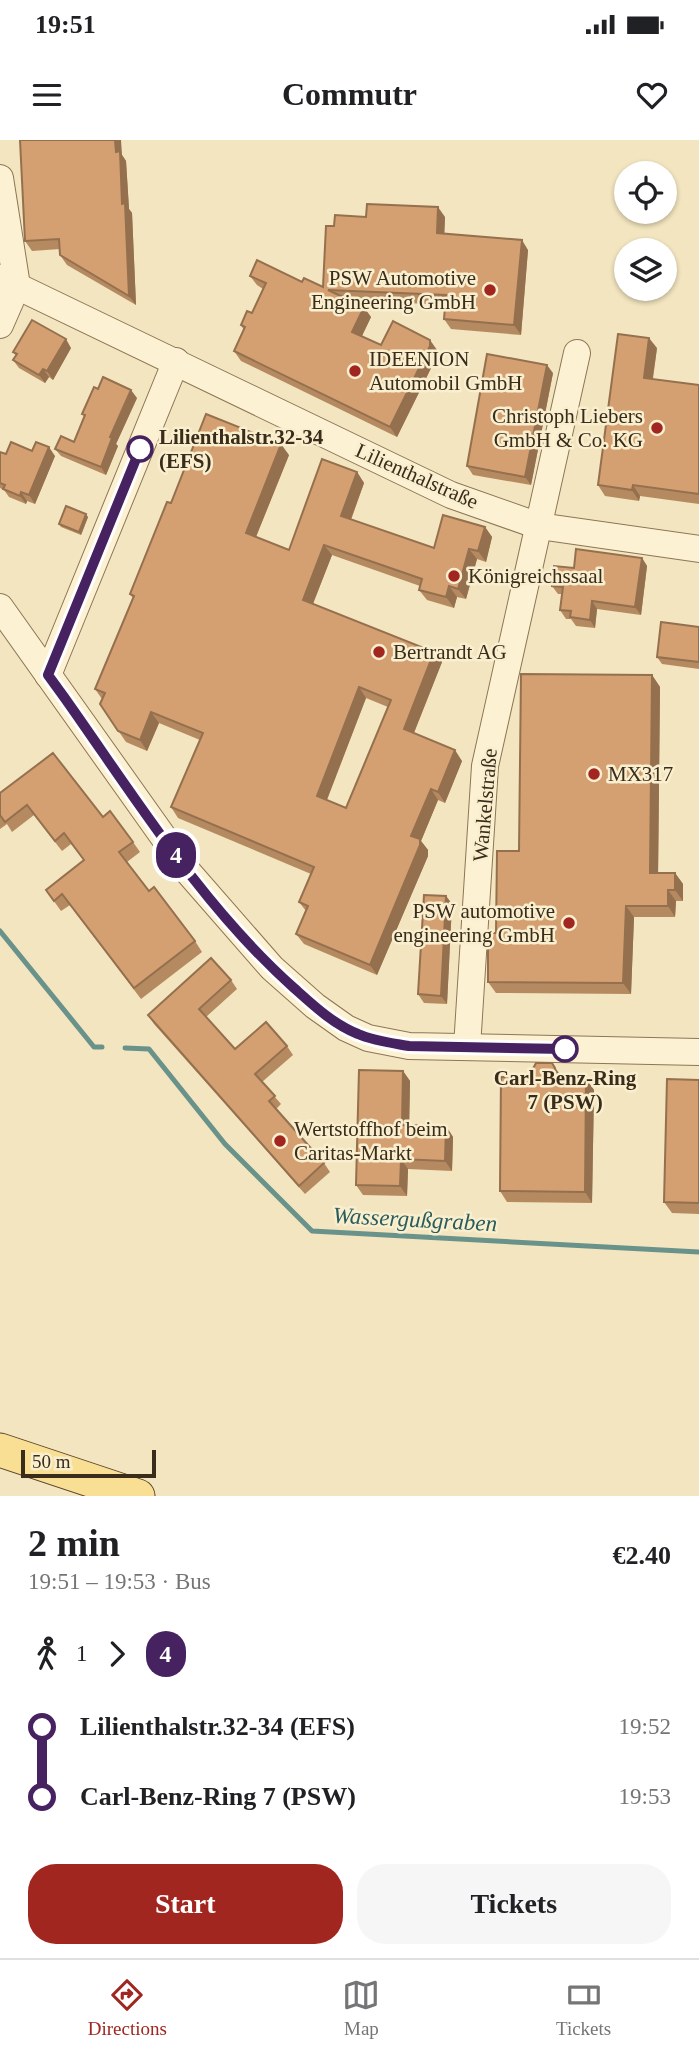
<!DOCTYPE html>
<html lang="en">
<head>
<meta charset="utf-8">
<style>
	body { margin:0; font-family:Georgia,serif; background:#f6f6f6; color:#202124; height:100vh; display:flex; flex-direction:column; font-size:26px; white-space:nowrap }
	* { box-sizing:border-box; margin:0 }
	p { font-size:23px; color:#757577 }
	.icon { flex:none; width:38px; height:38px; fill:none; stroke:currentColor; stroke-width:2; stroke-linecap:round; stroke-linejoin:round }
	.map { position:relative; height:1356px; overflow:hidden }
	.side { display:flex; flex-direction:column; background:#fff; flex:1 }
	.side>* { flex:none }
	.badge { padding:0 14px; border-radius:23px; font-size:24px; line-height:46px }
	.buttons { position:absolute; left:614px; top:21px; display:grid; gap:14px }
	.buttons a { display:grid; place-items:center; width:63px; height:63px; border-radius:50%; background:#fff; box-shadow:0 2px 5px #0004; font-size:35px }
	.scale { position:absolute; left:21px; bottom:18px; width:135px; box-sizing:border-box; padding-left:7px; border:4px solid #3a2c1b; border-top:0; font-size:19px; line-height:24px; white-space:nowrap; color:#3a2c1b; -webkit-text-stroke:5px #f9efcf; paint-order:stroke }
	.map>.badge { position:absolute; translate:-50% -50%; box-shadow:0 0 0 4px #fff }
	.legs { display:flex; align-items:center; gap:10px; height:77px; padding:0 28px; font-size:23px }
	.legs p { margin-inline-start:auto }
	.head { display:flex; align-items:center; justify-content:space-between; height:119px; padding:0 28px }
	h1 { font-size:38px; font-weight:700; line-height:52px }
	.cta { display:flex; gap:14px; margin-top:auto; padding:14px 28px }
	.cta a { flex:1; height:80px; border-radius:28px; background:#a12620; color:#fff; font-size:28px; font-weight:700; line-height:80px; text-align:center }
	.cta a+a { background:#f6f6f6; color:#202124 }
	ul { padding:0 28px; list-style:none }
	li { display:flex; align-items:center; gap:24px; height:70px; font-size:26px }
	li i { display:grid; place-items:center; width:10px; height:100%; margin:0 9px; background:currentColor }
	li i::after { content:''; width:18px; height:18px; margin:-9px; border:5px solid; border-radius:50%; background:#fff }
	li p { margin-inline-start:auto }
	li:first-child i { background:linear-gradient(#0000 50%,currentColor 0) }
	li:last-child i { background:linear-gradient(currentColor 50%,#0000 0) }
	.status { display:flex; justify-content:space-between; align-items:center; height:49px; padding:0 35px; background:#fff; direction:ltr }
	.status svg { height:19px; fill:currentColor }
	header { display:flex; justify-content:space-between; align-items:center; height:91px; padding:0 28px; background:#fff; font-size:32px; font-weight:700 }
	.tabs { display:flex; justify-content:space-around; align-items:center; height:98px; border-top:2px solid #e0e0e0; background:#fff; font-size:19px; color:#757577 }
	.tabs a { display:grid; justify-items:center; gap:4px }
	.tabs .on { color:#a12620 }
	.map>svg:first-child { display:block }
</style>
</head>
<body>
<div class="status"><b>19:51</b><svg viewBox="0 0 49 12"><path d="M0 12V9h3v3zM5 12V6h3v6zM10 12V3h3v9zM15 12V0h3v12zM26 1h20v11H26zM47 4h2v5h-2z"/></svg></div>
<header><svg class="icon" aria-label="menu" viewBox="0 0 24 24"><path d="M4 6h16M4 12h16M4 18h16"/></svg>Commutr<svg class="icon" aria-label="heart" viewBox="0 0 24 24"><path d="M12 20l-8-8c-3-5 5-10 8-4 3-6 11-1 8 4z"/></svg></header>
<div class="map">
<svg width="699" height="1356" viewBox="0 0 699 1356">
	<rect width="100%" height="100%" fill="#f2e5bf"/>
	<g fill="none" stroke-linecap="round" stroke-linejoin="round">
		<g stroke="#69928a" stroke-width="5">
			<path d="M0 791 94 907H102"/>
			<path d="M125 908 149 909 225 1004 312 1091 699 1112"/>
		</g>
		<g stroke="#8c7656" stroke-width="28">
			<g id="minor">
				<path d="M0 38 17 146 0 185"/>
				<path d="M0 138 451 355 539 386 699 409"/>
				<path d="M0 467 189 733 272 828 315 866 346 888 368 898 409 906 699 912"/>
				<path d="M48 535 176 221"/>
				<path d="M467 907 485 626 577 213"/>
			</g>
		</g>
		<g stroke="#5a432a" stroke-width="35">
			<path id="major" d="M0 1310 138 1356"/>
		</g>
		<use href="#minor" stroke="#fcf2d3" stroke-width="26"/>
		<use href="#major" stroke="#f9df93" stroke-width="33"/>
	</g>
	<g fill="#b68a61" fill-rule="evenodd">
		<path d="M122 15 126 21 129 69 132 73 136 165 67 125 60 115V109L32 111 25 101Z"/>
		<path d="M366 77H445L444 94 528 110 521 195 451 189 444 179 445 165 350 160 371 177 362 196 381 205 437 210V216L397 297 241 221 234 211 244 190 241 185 252 173 263 149 257 145 250 136 302 142 323 147 334 86Z"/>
		<path d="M71 208 53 240 49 237 45 243 19 228 13 220 16 215 13 212Z"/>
		<path d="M657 208 653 239 699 245V364L640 356 639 361 605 356 598 345Z"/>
		<path d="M553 233 531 345 473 335 467 326Z"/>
		<path d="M137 258 116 304 118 306 106 335 61 316 55 309 74 302 85 277 82 274Z"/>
		<path d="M32 311 55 316 35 364 27 361 26 364 9 357 4 350 0 348V312L6 314Z"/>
		<path d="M289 315 256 397 289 410 357 332 364 343 351 380 434 408 485 387 492 397 486 422 477 419 466 459 457 457 454 468 427 460 419 450 420 446 332 415 313 464 434 512 442 522 414 593 462 621 445 663 438 660 421 701 428 710V716L377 835 304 804 296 794 306 771 299 762 311 734 178 678 171 667 200 600 159 583 147 611 126 602 100 564 102 559 95 549 133 458 130 454 171 363ZM366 558 388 567 346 668 327 660Z"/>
		<path d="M88 377 81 395 61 387 59 384Z"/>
		<path d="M642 418 647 426 641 475 597 469 595 488 576 486 571 479H566L560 470 562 454H558L552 446 574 428Z"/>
		<path d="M699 487V529L662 524 657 517Z"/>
		<path d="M652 535 660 547 658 733H675L683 744V761H676L675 777H634L631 854 496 853 488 842 496 793Z"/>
		<path d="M0 653 103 677 133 702 140 712 127 722 149 751 195 801 202 812 141 859 70 765 61 771 46 750 84 720 71 704 62 711 34 675 12 692 7 684 0 689Z"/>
		<path d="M446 756 452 764 447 864 424 863 418 854Z"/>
		<path d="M231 840 237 849 206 877 235 909 287 906 293 915 262 942 281 964 276 969 324 1023 330 1032 305 1054 154 884 148 875Z"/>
		<path d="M403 931 410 941 409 985 446 986 453 997 452 1031 408 1029 407 1056 363 1055 356 1045Z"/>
		<path d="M563 939H586L594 950 592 1063 507 1062 500 1051Z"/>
		<path d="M699 940V1074L672 1073 664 1062Z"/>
	</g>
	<g fill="#94704f">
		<path d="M115 0H121L122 15 126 21 129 69 132 73 136 165 129 156 122 64Z"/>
		<path d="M438 67 445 77 444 103 437 93Z"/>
		<path d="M522 100 528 110 521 195 514 185Z"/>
		<path d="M364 167 371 177 359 202 352 192Z"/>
		<path d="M649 198 657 208 651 249 644 238Z"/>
		<path d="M66 199 71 208 53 240 47 231Z"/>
		<path d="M430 200 437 210V216L397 297 390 287Z"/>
		<path d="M547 225 553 233 531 345 525 337Z"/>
		<path d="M43 229 49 237 45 243 39 235Z"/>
		<path d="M131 250 137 258 116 304 118 306 106 335 101 327 110 297Z"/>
		<path d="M281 304 289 315 253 404 246 393Z"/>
		<path d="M49 307 55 316 35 364 29 355Z"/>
		<path d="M357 332 364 343 348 387 341 376Z"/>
		<path d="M633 345 640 356 639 361 632 350Z"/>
		<path d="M21 352 27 361 26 364 20 356Z"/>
		<path d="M86 374 88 377 81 395 79 392Z"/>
		<path d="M485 387 492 397 486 422 478 411Z"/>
		<path d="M324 405 332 415 310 471 303 460Z"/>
		<path d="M469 409 477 419 466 459 458 449Z"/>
		<path d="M642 418 647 426 641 475 635 467Z"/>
		<path d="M449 446 457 457 454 468 446 457Z"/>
		<path d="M592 461 597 469 595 488 590 480Z"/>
		<path d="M434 512 442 522 411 600 404 589Z"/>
		<path d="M652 535 660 547 658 744 650 733Z"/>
		<path d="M359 547 366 558 324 667 317 656Z"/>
		<path d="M151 572 159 583 147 611 140 600Z"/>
		<path d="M455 610 462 621 445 663 438 652Z"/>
		<path d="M431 649 438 660 421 701 428 710V716L377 835 370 825 411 696Z"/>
		<path d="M675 733 683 744V761L675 750Z"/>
		<path d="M668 750 676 761 675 777 668 766Z"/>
		<path d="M446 756 452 764 447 864 441 856Z"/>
		<path d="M626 766 634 777 631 854 623 843Z"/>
		<path d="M552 923 563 939H555Z"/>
		<path d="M403 931 410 941 409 995 402 985Z"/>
		<path d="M586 939 594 950 592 1063 585 1052Z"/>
		<path d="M446 986 453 997 452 1031 445 1021Z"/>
		<path d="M401 1019 408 1029 407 1056 400 1046Z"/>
	</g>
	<g fill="#d4a071" stroke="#94704f" stroke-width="2" fill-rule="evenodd">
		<path d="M20 0H115L116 12 120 11 122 64 125 63 129 156 60 115 59 99 25 101Z"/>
		<path d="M367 64 438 67 437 93 522 100 514 185 444 179 446 155 328 150 364 167 352 192 381 205 393 181 430 200V206L390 287 234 211 245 187 241 185 247 171 252 173 266 143 250 136 257 120 302 142 304 138 323 147 326 86H334L335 75 366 77Z"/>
		<path d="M32 180 66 199 47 231 43 229 39 235 13 220 17 214 13 212Z"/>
		<path d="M618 194 649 198 644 238 699 245V354L633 345 632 350 598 345Z"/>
		<path d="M487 214 547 225 525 337 467 326Z"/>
		<path d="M103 237 131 250 110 297 112 298 101 327 55 309 61 296 74 302 85 275 82 274 94 247 98 249Z"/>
		<path d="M206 274 281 304 246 393 289 410 322 319 357 332 341 376 434 408 443 375 485 387 478 411 469 409 458 449 449 446 446 457 419 450 422 439 324 405 303 460 434 512 404 589 455 610 438 652 431 649 411 696 420 699V705L370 825 296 794 308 766 299 762 314 727 171 667 203 593 151 572 140 600 118 591 100 564 105 553 95 549 134 456 130 454 167 362 171 363ZM359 547 391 560 346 668 317 656Z"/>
		<path d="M11 302 32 311 36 302 49 307 29 355 21 352 20 356 3 349 5 345 0 343V312L6 314Z"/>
		<path d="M66 366 86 374 79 392 59 384Z"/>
		<path d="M576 409 642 418 635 467 592 461 590 480 570 477 571 471 560 470 563 447 552 446 554 426 574 428Z"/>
		<path d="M661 482 699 487V522L657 517Z"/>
		<path d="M521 534 652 535 650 733H675V750H668V766H626L623 843 488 842V793H496L497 711H519Z"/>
		<path d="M53 613 103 677 110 671 133 702 119 712 149 751 154 747 195 801 134 848 62 754 54 761 46 750 84 720 64 693 55 701 27 665 5 682 0 675V653Z"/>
		<path d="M424 755 446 756 441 856 418 854Z"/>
		<path d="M211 818 231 840 199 869 235 909 266 882 287 906 255 934 275 956 269 961 324 1023 299 1046 148 875Z"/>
		<path d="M536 923H552L555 928V939H586L585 1052 500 1051 501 937 528 938Z"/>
		<path d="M359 930 403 931 402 985 446 986 445 1021 401 1019 400 1046 356 1045Z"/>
		<path d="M667 939 699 940V1063L664 1062Z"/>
	</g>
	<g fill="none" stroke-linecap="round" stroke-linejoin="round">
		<g stroke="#fff" stroke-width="16">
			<path id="line-1" d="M140 309 48 535 64 557C135 657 201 765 294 848 313 865 333 884 358 894 374 901 392 903 409 906L565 909"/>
		</g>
		<use href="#line-1" stroke="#472261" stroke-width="10"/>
	</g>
	<g fill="#a12620" stroke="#f9efcf" stroke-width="2.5">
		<circle cx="490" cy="150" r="7"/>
		<circle cx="355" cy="231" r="7"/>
		<circle cx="657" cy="288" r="7"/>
		<circle cx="454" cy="436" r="7"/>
		<circle cx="379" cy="512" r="7"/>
		<circle cx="594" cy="634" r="7"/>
		<circle cx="569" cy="783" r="7"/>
		<circle cx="280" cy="1001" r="7"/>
	</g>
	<g fill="#fff" stroke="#472261" stroke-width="3.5">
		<circle cx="140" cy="309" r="12"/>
		<circle cx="565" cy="909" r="12"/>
	</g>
	<g text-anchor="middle" stroke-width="5" stroke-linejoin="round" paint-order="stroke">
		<g font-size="21" fill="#3a2c1b" stroke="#f9efcf" text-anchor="start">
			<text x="476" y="145" text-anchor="end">PSW Automotive<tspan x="476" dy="24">Engineering GmbH</tspan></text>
			<text x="369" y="226">IDEENION<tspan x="369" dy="24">Automobil GmbH</tspan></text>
			<text x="643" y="283" text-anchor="end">Christoph Liebers<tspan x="643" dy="24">GmbH &amp; Co. KG</tspan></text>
			<text x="468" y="443">Königreichssaal</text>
			<text x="393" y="519">Bertrandt AG</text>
			<text x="608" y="641">MX317</text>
			<text x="555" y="778" text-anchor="end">PSW automotive<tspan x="555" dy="24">engineering GmbH</tspan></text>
			<text x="294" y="996">Wertstoffhof beim<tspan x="294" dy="24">Caritas-Markt</tspan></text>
		</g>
		<g font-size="21" font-weight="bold" fill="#3a2c1b" stroke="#f9efcf" text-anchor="start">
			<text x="159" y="304">Lilienthalstr.32-34<tspan x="159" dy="24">(EFS)</tspan></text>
			<text x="565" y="945" text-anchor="middle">Carl-Benz-Ring<tspan x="565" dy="24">7 (PSW)</tspan></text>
		</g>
		<g font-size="21" fill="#3a2c1b" stroke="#f9efcf">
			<text transform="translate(417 336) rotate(24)" y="7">Lilienthalstraße</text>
			<text transform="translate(485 665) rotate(-85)" y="7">Wankelstraße</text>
		</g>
		<g font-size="23" font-style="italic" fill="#295c5b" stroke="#f9efcf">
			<text transform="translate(415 1079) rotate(3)" y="8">Wassergußgraben</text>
		</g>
	</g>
</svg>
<div class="buttons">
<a><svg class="icon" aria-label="locate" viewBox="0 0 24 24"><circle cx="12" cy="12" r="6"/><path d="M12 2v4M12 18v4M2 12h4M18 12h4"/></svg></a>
<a><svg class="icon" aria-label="layers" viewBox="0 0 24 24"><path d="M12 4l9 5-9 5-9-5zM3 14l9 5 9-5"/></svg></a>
</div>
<div class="scale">50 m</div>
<b class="badge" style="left:176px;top:715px;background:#472261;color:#fff">4</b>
</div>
<section class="side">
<div class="head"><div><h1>2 min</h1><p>19:51 – 19:53 · Bus</p></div><b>€2.40</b></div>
<div class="legs"><svg class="icon" aria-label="walk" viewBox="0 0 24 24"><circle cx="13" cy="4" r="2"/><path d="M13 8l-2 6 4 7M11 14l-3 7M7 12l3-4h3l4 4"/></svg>1<svg class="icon" aria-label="forward" viewBox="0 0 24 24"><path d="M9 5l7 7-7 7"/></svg><b class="badge" style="background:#472261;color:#fff">4</b></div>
<ul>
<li><i style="color:#472261"></i><b>Lilienthalstr.32-34 (EFS)</b><p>19:52</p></li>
<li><i style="color:#472261"></i><b>Carl-Benz-Ring 7 (PSW)</b><p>19:53</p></li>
</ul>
<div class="cta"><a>Start</a><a>Tickets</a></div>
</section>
<nav class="tabs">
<a class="on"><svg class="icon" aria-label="directions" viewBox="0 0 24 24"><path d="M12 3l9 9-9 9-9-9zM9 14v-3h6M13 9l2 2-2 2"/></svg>Directions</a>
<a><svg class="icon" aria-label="map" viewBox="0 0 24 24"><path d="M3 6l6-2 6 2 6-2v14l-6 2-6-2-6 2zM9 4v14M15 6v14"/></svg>Map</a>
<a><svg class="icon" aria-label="tickets" viewBox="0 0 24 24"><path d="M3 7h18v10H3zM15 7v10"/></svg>Tickets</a>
</nav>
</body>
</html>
